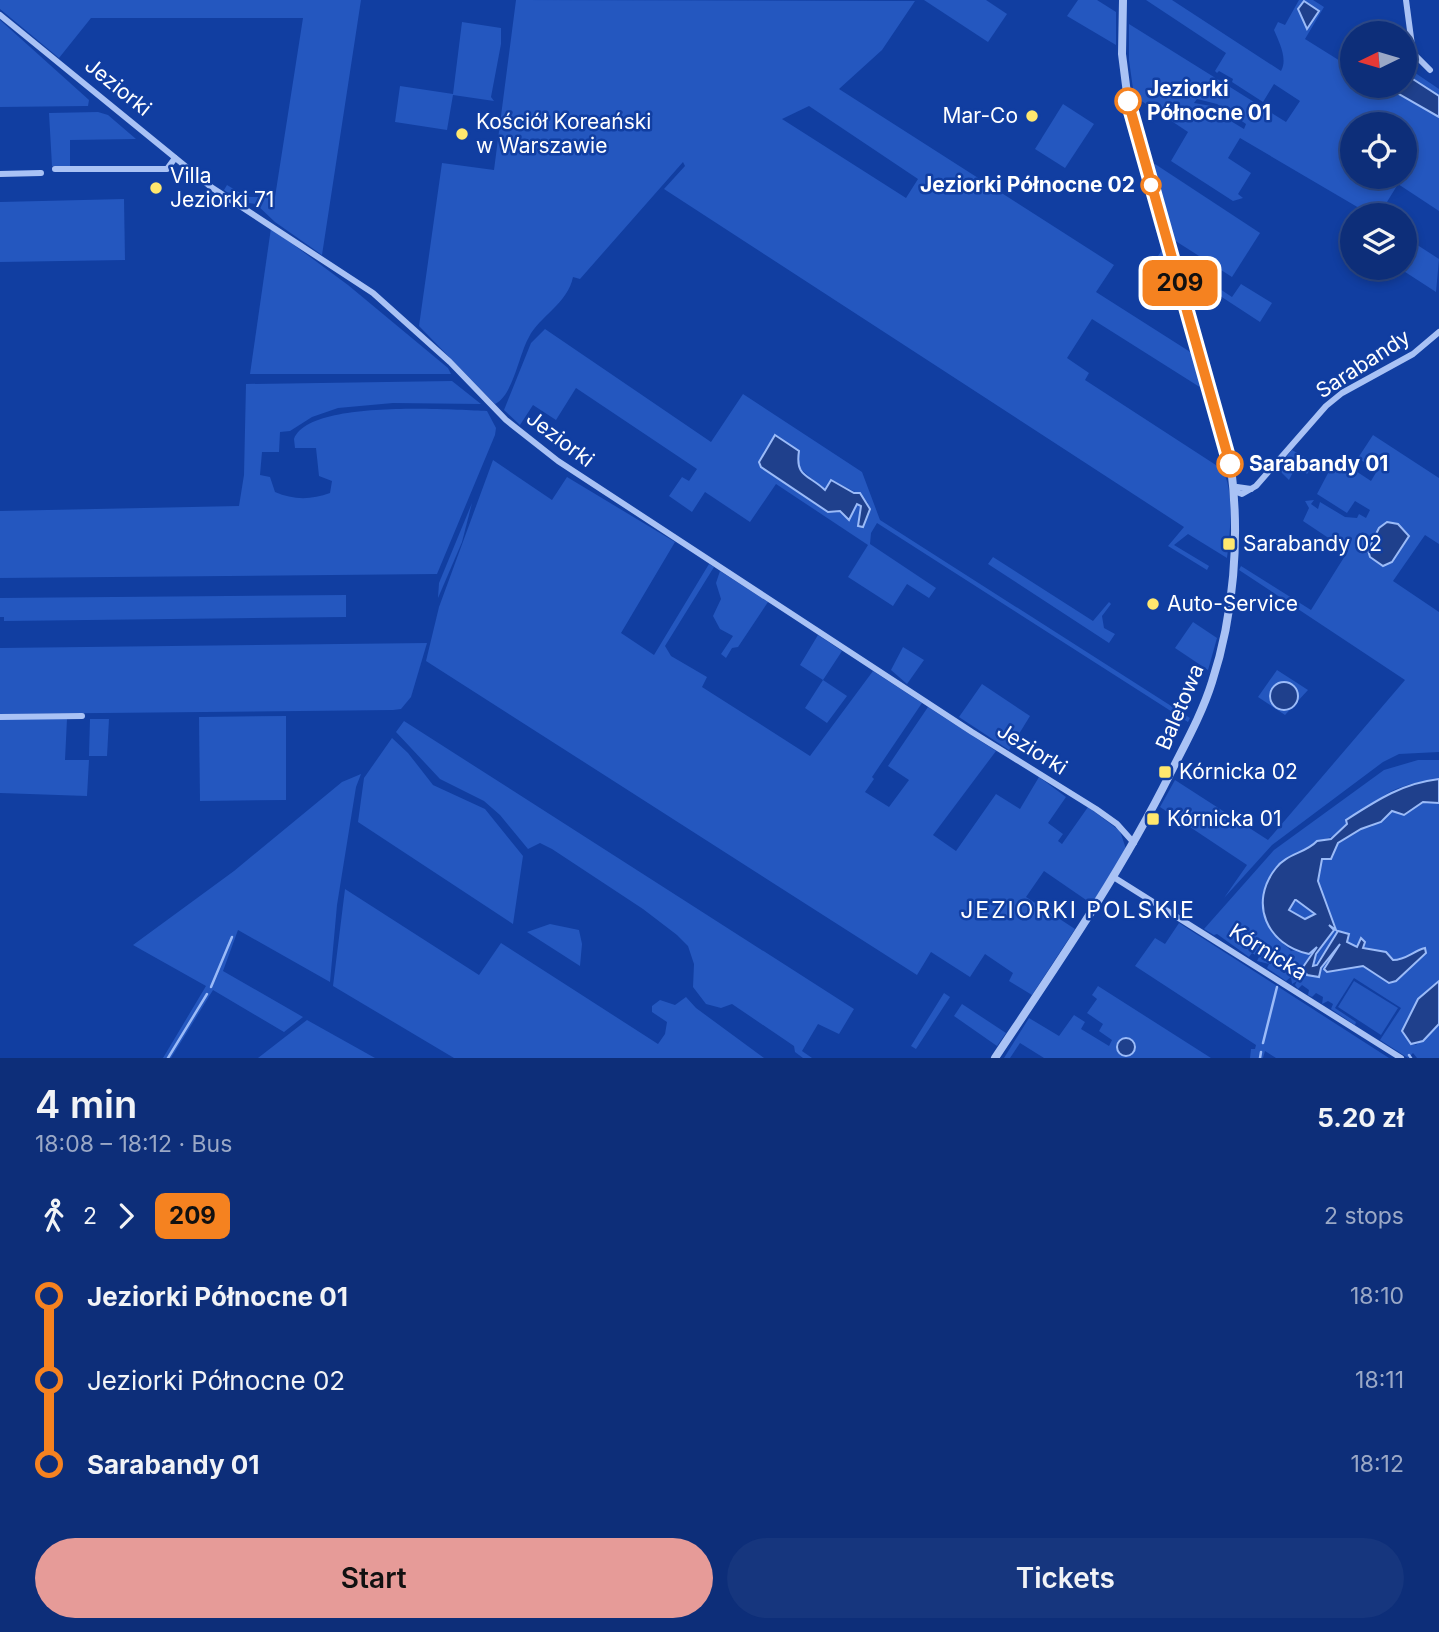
<!DOCTYPE html>
<html lang="en">
<head>
<meta charset="utf-8">
<style>
	body { margin:0; font-family:Inter,sans-serif; background:#16367e; color:#f1f3f6; height:100vh; display:flex; flex-direction:column; font-size:26px; white-space:nowrap }
	* { box-sizing:border-box; margin:0 }
	p { font-size:23px; color:#9aa8c6 }
	.icon { flex:none; width:38px; height:38px; fill:none; stroke:currentColor; stroke-width:2; stroke-linecap:round; stroke-linejoin:round }
	.map { position:relative; height:1058px; overflow:hidden }
	.panel { display:flex; flex-direction:column; background:#0d2e79; flex:1 }
	.panel>* { flex:none }
	.badge { padding:0 14px; border-radius:10px; font-size:24px; line-height:46px }
	.needle { width:46px; rotate:265deg }
	.fabs { position:absolute; left:1340px; top:21px; display:grid; gap:14px }
	.fabs a { display:grid; place-items:center; width:77px; height:77px; border-radius:50%; background:#0d2e79; box-shadow:0 4px 10px #0003,0 0 0 2px #2d4a8a; font-size:35px }
	.map>.badge { position:absolute; translate:-50% -50%; box-shadow:0 0 0 4px #fff }
	.legs { display:flex; align-items:center; gap:10px; height:77px; padding:0 35px; font-size:23px }
	.legs p { margin-inline-start:auto }
	.headline { display:flex; align-items:center; justify-content:space-between; height:119px; padding:0 35px }
	h1 { font-size:38px; font-weight:600; line-height:52px }
	.primary-button { display:flex; gap:14px; margin-top:auto; padding:14px 35px }
	.primary-button a { flex:1; height:80px; border-radius:42px; background:#e69b98; color:#111; font-size:28px; font-weight:600; line-height:80px; text-align:center }
	.primary-button a+a { background:#16367e; color:#f1f3f6 }
	ul { padding:0 35px; list-style:none }
	li { display:flex; align-items:center; gap:24px; height:84px; font-size:26px }
	li i { display:grid; place-items:center; width:10px; height:100%; margin:0 9px; background:currentColor }
	li i::after { content:''; width:18px; height:18px; margin:-9px; border:5px solid; border-radius:50%; background:#0d2e79 }
	li p { margin-inline-start:auto }
	li:first-child i { background:linear-gradient(#0000 50%,currentColor 0) }
	li:last-child i { background:linear-gradient(currentColor 50%,#0000 0) }
	.map>svg:first-child { display:block }
</style>
</head>
<body>
<div class="map">
<svg width="1439" height="1058" viewBox="0 0 1439 1058">
	<rect width="100%" height="100%" fill="#113ea1"/>
	<g fill="#2457bf" fill-rule="evenodd">
		<path d="M0 0H361L322 255 275 222 256 204 241 202 224 190 227 185 247 197H275L303 18H91L59 58 0 9Z"/>
		<path d="M516 0 915 1 882 50 839 89 1114 265 1096 292 1195 355 1206 391 1092 319 1067 358 1089 373 1085 380 1222 469C1235 491 1230 533 1227 558L1188 534 1174 545 1209 566 1207 570 1168 546 1184 527 664 189 685 166 683 162 580 279 573 277C568 303 539 317 529 337 519 354 513 396 495 404L419 326 442 163 494 170ZM809 106 918 179 906 198 782 119Z"/>
		<path d="M924 0H986L1007 14 988 42Z"/>
		<path d="M1078 0H1097L1116 12V45L1067 16Z"/>
		<path d="M1146 0H1172L1281 71C1288 59 1279 42 1274 30L1278 22 1285 25 1299 0H1313L1324 7 1305 39 1353 69V86H1405V66L1439 89V211L1398 184 1379 215H1371L1240 138 1228 158 1251 173 1238 194 1243 198 1233 201 1171 161 1188 132 1134 96 1129 60V24L1286 122 1300 101 1274 84 1263 102 1232 82 1233 79 1219 71 1217 73 1215 71 1226 53ZM1197 99 1217 104 1246 124 1244 129 1229 120 1217 107 1194 103ZM1353 124H1405V177H1353Z"/>
		<path d="M0 20 89 100 88 106 0 107Z"/>
		<path d="M462 22 501 28V44L491 97 494 101 453 95 447 130 395 122 400 86 453 94Z"/>
		<path d="M1063 104 1094 124 1065 168 1035 149Z"/>
		<path d="M98 112 108 115 136 139 70 140V166H52L49 113Z"/>
		<path d="M1155 164 1260 233 1232 277 1174 240 1152 165Z"/>
		<path d="M124 199 125 260 0 262V202Z"/>
		<path d="M1150 211 1169 265 1162 270 1150 268 1162 250Z"/>
		<path d="M271 228 348 285 448 368 451 374H250Z"/>
		<path d="M1405 237 1439 259 1436 292 1399 268H1405Z"/>
		<path d="M1188 268 1232 297 1241 284 1272 303 1260 322 1185 273Z"/>
		<path d="M1148 275 1158 277 1163 289 1170 294 1172 292 1164 286 1162 277 1173 280 1181 308 1141 283Z"/>
		<path d="M545 329 711 442 743 394 862 472 880 520 1190 718 1188 722 877 523 871 533 870 544 936 588 929 598 907 584 893 606 848 577 868 545 776 484 750 522 705 492 692 512 669 496 682 477 689 481 697 469 576 388 556 420 533 405 520 425 504 410 531 343ZM775 435 799 454 797 466 825 490 832 480 857 493 868 503 858 526 861 506 857 504 849 519 840 511 828 512 761 467 764 451Z"/>
		<path d="M452 381 481 404 393 403 338 408 312 417 290 431 280 432 279 452H262L260 475 270 477 275 492C293 500 311 500 330 493L332 481 319 476 316 448H295L294 439C310 399 451 410 487 411L496 428 495 435 437 574 0 578V511L239 506 244 475 246 384Z"/>
		<path d="M1373 435 1439 478V544L1425 535 1393 581 1439 612V752L1399 754 1383 762 1272 845 1224 898 1247 865 1160 807 1175 780 1268 840 1405 680 1239 570 1241 566 1311 610 1348 551 1303 521 1309 508 1305 501 1314 500 1311 504 1318 509 1320 502 1345 517 1357 518 1359 514 1366 518 1370 510 1355 501 1347 513 1317 494 1336 458 1371 481 1377 471 1358 458Z"/>
		<path d="M1292 450 1315 463 1307 474 1297 464 1289 480 1277 468Z"/>
		<path d="M493 460 552 500 567 477 675 542 621 633 654 655 709 564 714 567 665 646 671 656 707 677 702 687 810 756 873 671 922 703 872 777 874 779 865 792 889 807 909 780 888 766 928 707 996 751 933 835 956 851 996 794 1020 809 1039 777 1066 797 1048 823 1063 834 1058 841 1062 844 1088 807 1120 831 1126 849 1092 904 1044 871 1026 897 1075 929 1032 995 1009 981 1013 973 985 954 970 977 931 952 917 975 426 661 439 607Z"/>
		<path d="M472 503 462 542 438 598 439 583Z"/>
		<path d="M993 557 1093 621 1109 602 1111 604 1102 616 1104 628 1115 634 1109 643 988 564Z"/>
		<path d="M720 571 768 602 738 647 732 648 726 658 721 654 733 636 720 629 713 616 721 599 716 583Z"/>
		<path d="M346 595V617L4 621V617H0V598Z"/>
		<path d="M1193 622 1217 638 1208 670 1175 648Z"/>
		<path d="M818 635 842 651 823 680 847 696 827 723 805 708 823 680 800 665Z"/>
		<path d="M427 643 411 697 401 709 393 710 0 714V648Z"/>
		<path d="M903 647 924 660 907 684 891 670Z"/>
		<path d="M1277 670 1308 690 1285 715 1258 697Z"/>
		<path d="M982 684 1030 716 1009 750 959 717Z"/>
		<path d="M286 716V800L200 801 199 717Z"/>
		<path d="M0 719H67L65 760H89L87 796 0 793Z"/>
		<path d="M90 719H109L107 756H89Z"/>
		<path d="M404 721 854 1009 839 1034 818 1024 802 1051 812 1058H803L795 1052 794 1046 732 1004 721 1008 706 1004 693 987 694 964 688 946 677 935 643 909 552 849 540 843 528 849 500 815 484 801 440 779 396 732Z"/>
		<path d="M392 738 408 753 433 785 485 809 523 856 513 924 358 822 364 778Z"/>
		<path d="M1418 760H1439V779C1422 781 1405 784 1390 792 1365 805 1345 838 1317 841 1306 854 1286 855 1276 868 1265 881 1265 910 1270 926 1273 936 1284 943 1291 951L1317 947 1303 970 1307 975 1320 971 1340 944 1327 972 1363 966 1389 983 1396 981 1426 953 1393 960 1386 952 1363 948 1364 942 1357 947 1347 942 1349 934 1339 931 1313 968 1316 954 1333 929 1329 925 1336 928C1328 908 1307 877 1325 857H1333L1337 843 1361 829 1371 827 1392 811 1408 813 1424 801 1439 803V981L1418 999 1402 1031 1411 1044 1416 1045 1439 1024V1058H1417L1413 1053 1408 1058 1380 1040 1401 1008 1354 978 1335 1008 1356 1022 1355 1025 1331 1009 1333 1004 1328 1001 1322 1004 1323 997 1316 993 1312 997 1308 995 1309 990 1302 985 1298 989 1295 985 1297 981 1292 984 1291 977 1286 981 1267 968 1269 964 1257 961 1259 957 1252 953 1249 957 1217 934 1214 935 1204 929 1274 850 1384 770Z"/>
		<path d="M361 774 356 787 337 905 330 982 238 930 223 971 303 1017 284 1032 213 990 171 1058H163L206 986 133 945 234 871 342 782Z"/>
		<path d="M345 889 479 975 501 943 658 1044 665 1034 667 1022 652 1012V1006L660 1000 675 1005 686 997 696 1008 764 1058H454L333 986Z"/>
		<path d="M1295 899 1315 914 1304 919 1289 910Z"/>
		<path d="M1179 923 1389 1058H1276L1265 1051 1263 1058H1250L1251 1049H1255L1256 1045 1135 966 1155 938 1165 944Z"/>
		<path d="M550 924 579 930 582 944 580 966 527 932Z"/>
		<path d="M1354 981 1398 1008 1381 1035 1338 1007Z"/>
		<path d="M1098 986 1211 1058H1044L1020 1043 1010 1058H1004L1029 1018 1059 1036 1074 1015 1085 1022 1081 1029 1109 1046 1112 1040 1099 1031 1103 1024 1087 1013 1097 999 1092 995Z"/>
		<path d="M944 993 950 997 916 1049 911 1046Z"/>
		<path d="M962 1004 1006 1033 997 1046 954 1016Z"/>
		<path d="M307 1020 375 1058H258Z"/>
	</g>
	<g fill="#1f408c" stroke="#9bbbf8" stroke-width="2" fill-rule="evenodd">
		<path d="M1304 1 1319 11 1307 29 1298 9Z"/>
		<path d="M1405 74 1439 96V117L1385 86H1405Z"/>
		<path d="M775 435 799 451C795 477 808 474 825 490L831 480 854 493H860L870 509 863 527 858 526 861 506 857 504 849 520 840 511 828 512 761 467 759 462Z"/>
		<path d="M1387 522 1398 524 1409 536 1392 562 1383 566 1370 557 1368 550 1379 528Z"/>
		<circle cx="1284" cy="696" r="14"/>
		<path d="M1439 779V803L1423 802 1404 815 1392 811 1381 822 1361 829 1338 843 1331 859H1322L1318 881 1336 930 1329 925 1334 930 1316 954 1313 966 1317 965 1338 931 1349 934 1347 942 1357 947 1361 938 1365 942 1363 948 1386 952 1393 960C1406 960 1413 951 1425 948L1426 953 1396 981 1389 983 1363 966 1327 972 1324 969 1340 944 1321 968 1319 977 1307 975 1303 967 1317 947 1309 954C1267 945 1248 903 1276 868 1286 854 1306 853 1317 841L1331 839 1347 824 1346 820C1377 800 1403 783 1439 779ZM1295 900H1296L1315 914 1305 919 1289 910Z"/>
		<path d="M1439 981V1024L1423 1041 1411 1044 1402 1031 1418 999Z"/>
		<circle cx="1126" cy="1047" r="9"/>
	</g>
	<g fill="none" stroke-linecap="round" stroke-linejoin="round">
		<g stroke="#9bbbf8" stroke-width="2.5">
			<path d="M211 987 232 937"/>
			<path d="M1263 1043 1277 987"/>
			<path d="M1409 1055 1411 1058"/>
			<path d="M168 1058 207 994"/>
			<path d="M1260 1058 1261 1052"/>
		</g>
		<g stroke="#a9c2f5" stroke-width="6">
			<path d="M1406 0 1413 53 1430 70"/>
			<path d="M0 15 211 187 373 293 450 362 506 420 558 461 972 732 1096 809 1117 824 1134 843"/>
			<path d="M55 169H167L175 158"/>
			<path d="M0 174 41 173"/>
			<path d="M1234 491 1242 494 1256 486 1326 406 1342 393 1413 354 1439 332"/>
			<path d="M1234 491 1237 487 1251 489"/>
			<path d="M0 717 82 716"/>
			<path d="M1115 878 1401 1058"/>
		</g>
		<path stroke="#a9c2f5" stroke-width="8" d="M995 1058C1057 965 1120 874 1170 774 1185 744 1202 714 1212 682 1234 615 1240 537 1231 467L1129 109 1122 54 1123 0"/>
	</g>
	<g fill="none" stroke-linecap="round" stroke-linejoin="round">
		<g stroke="#fff" stroke-width="16">
			<path id="line-1" d="M1128 101 1230 464"/>
		</g>
		<use href="#line-1" stroke="#f58220" stroke-width="10"/>
	</g>
	<g fill="#fff" stroke="#f58220" stroke-width="3.5">
		<circle cx="1128" cy="101" r="12"/>
		<circle cx="1151" cy="185" r="9"/>
		<circle cx="1230" cy="464" r="12"/>
	</g>
	<g fill="#ffe76e" stroke="#113ea1" stroke-width="2.5">
		<circle cx="1032" cy="116" r="7"/>
		<circle cx="462" cy="134" r="7"/>
		<circle cx="156" cy="188" r="7"/>
		<rect x="1222" y="537" width="14" height="14" rx="3.5"/>
		<circle cx="1153" cy="604" r="7"/>
		<rect x="1158" y="765" width="14" height="14" rx="3.5"/>
		<rect x="1146" y="812" width="14" height="14" rx="3.5"/>
	</g>
	<g text-anchor="middle" stroke-width="5" stroke-linejoin="round" paint-order="stroke">
		<g font-size="21" fill="#fff" stroke="#113ea1">
			<text transform="translate(118 87) rotate(39)" y="7">Jeziorki</text>
			<text transform="translate(1363 364) rotate(-33)" y="7">Sarabandy</text>
			<text transform="translate(560 439) rotate(37)" y="7">Jeziorki</text>
			<text transform="translate(1180 707) rotate(-67)" y="7">Baletowa</text>
			<text transform="translate(1032 749) rotate(32)" y="7">Jeziorki</text>
			<text transform="translate(1268 952) rotate(32)" y="7">Kórnicka</text>
		</g>
		<g font-size="21" font-weight="bold" fill="#fff" stroke="#113ea1" text-anchor="start">
			<text x="1147" y="96">Jeziorki<tspan x="1147" dy="24">Północne 01</tspan></text>
			<text x="1135" y="192" text-anchor="end">Jeziorki Północne 02</text>
			<text x="1249" y="471">Sarabandy 01</text>
		</g>
		<g font-size="21" fill="#fff" stroke="#113ea1" text-anchor="start">
			<text x="1018" y="123" text-anchor="end">Mar-Co</text>
			<text x="476" y="129">Kościół Koreański<tspan x="476" dy="24">w Warszawie</tspan></text>
			<text x="170" y="183">Villa<tspan x="170" dy="24">Jeziorki 71</tspan></text>
			<text x="1243" y="551">Sarabandy 02</text>
			<text x="1167" y="611">Auto-Service</text>
			<text x="1179" y="779">Kórnicka 02</text>
			<text x="1167" y="826">Kórnicka 01</text>
		</g>
		<g font-size="23" letter-spacing="2" fill="#fff" stroke="#113ea1">
			<text x="1078" y="918">JEZIORKI POLSKIE</text>
		</g>
	</g>
</svg>
<div class="fabs">
<a><svg class="needle" viewBox="-14 -14 28 28"><path d="M0-13l5 13h-10z" fill="#e53935"/><path d="M0 13l5-13h-10z" fill="#9aa8c6"/></svg></a>
<a><svg class="icon" aria-label="locate" viewBox="0 0 24 24"><circle cx="12" cy="12" r="6"/><path d="M12 2v4M12 18v4M2 12h4M18 12h4"/></svg></a>
<a><svg class="icon" aria-label="layers" viewBox="0 0 24 24"><path d="M12 4l9 5-9 5-9-5zM3 14l9 5 9-5"/></svg></a>
</div>
<b class="badge" style="left:1180px;top:283px;background:#f58220;color:#111">209</b>
</div>
<section class="panel">
<div class="headline"><div><h1>4 min</h1><p>18:08 – 18:12 · Bus</p></div><b>5.20 zł</b></div>
<div class="legs"><svg class="icon" aria-label="walk" viewBox="0 0 24 24"><circle cx="13" cy="4" r="2"/><path d="M13 8l-2 6 4 7M11 14l-3 7M7 12l3-4h3l4 4"/></svg>2<svg class="icon" aria-label="forward" viewBox="0 0 24 24"><path d="M9 5l7 7-7 7"/></svg><b class="badge" style="background:#f58220;color:#111">209</b><p>2 stops</p></div>
<ul>
<li><i style="color:#f58220"></i><b>Jeziorki Północne 01</b><p>18:10</p></li>
<li><i style="color:#f58220"></i><span>Jeziorki Północne 02</span><p>18:11</p></li>
<li><i style="color:#f58220"></i><b>Sarabandy 01</b><p>18:12</p></li>
</ul>
<div class="primary-button"><a>Start</a><a>Tickets</a></div>
</section>
</body>
</html>
